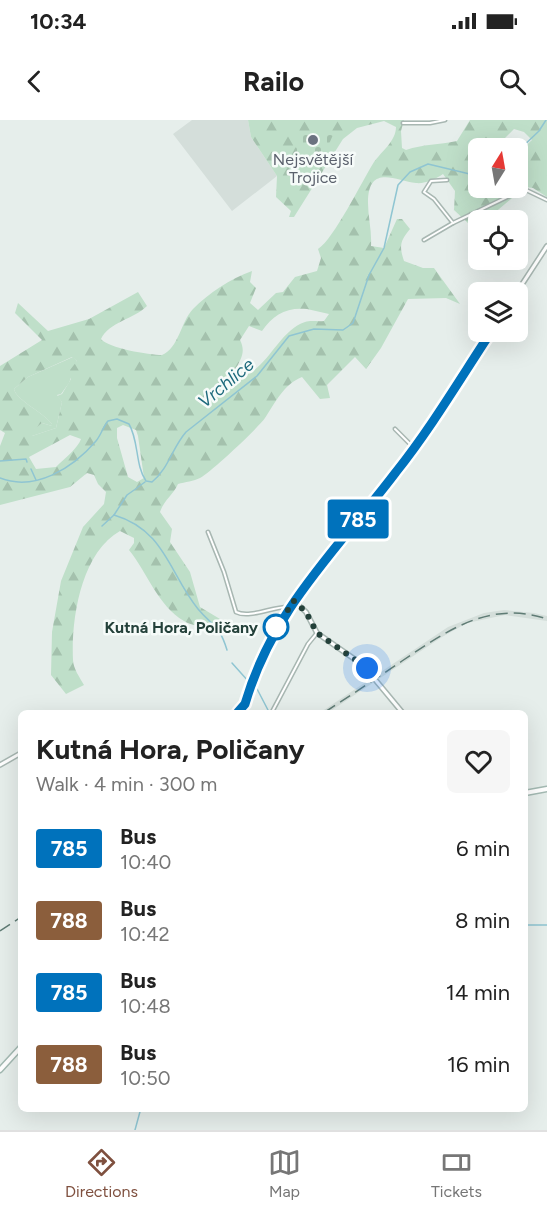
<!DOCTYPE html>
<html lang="en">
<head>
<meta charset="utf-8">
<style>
	body { margin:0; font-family:Figtree,sans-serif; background:#f6f6f6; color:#222; height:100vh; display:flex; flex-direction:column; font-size:22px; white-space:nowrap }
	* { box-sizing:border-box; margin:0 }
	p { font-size:20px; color:#767676 }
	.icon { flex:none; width:33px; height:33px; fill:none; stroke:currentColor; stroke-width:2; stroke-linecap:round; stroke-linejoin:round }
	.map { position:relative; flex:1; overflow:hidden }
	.sheet { position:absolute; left:18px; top:590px; width:510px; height:402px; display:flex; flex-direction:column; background:#fff; border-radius:9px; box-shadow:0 6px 24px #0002 }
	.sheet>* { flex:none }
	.badge { padding:0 12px; border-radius:4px; font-size:21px; line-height:39px }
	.needle { width:39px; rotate:11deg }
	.fabs { position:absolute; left:468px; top:18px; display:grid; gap:12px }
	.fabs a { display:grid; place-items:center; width:60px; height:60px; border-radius:9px; background:#fff; box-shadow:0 6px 24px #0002; font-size:30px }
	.you { position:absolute; width:30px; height:30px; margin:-15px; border:4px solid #fff; border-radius:50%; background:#1a73e8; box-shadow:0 0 0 9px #1a73e833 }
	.map>.badge { position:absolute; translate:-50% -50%; box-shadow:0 0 0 3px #fff }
	.round { display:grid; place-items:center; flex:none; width:63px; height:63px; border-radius:9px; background:#f6f6f6 }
	.headline { display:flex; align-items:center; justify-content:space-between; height:102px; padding:0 18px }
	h1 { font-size:28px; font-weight:700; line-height:45px }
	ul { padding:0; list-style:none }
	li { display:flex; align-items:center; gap:18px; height:72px; padding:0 18px }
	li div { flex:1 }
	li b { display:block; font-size:22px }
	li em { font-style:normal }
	li .badge { min-width:66px; font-weight:700; text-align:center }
	.status { display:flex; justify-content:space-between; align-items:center; height:42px; padding:0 30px; background:#fff; direction:ltr }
	.status svg { height:16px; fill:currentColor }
	header { display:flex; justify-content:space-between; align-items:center; height:78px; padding:0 18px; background:#fff; font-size:27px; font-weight:700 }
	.tabs { display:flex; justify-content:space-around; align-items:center; height:84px; border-top:2px solid #e0e0e0; background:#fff; font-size:16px; color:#767676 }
	.tabs a { display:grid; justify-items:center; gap:3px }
	.tabs .active { color:#7f503f }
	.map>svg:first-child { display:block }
</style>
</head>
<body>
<div class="status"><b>10:34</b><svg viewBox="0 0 49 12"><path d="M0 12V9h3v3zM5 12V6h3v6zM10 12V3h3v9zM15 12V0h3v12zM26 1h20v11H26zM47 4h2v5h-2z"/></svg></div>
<header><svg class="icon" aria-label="back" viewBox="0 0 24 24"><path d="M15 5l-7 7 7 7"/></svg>Railo<svg class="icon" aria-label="search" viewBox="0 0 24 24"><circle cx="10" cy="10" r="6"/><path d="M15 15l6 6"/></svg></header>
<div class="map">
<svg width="547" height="1010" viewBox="0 0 547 1010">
	<defs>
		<pattern id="forest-firs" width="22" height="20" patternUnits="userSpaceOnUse" patternTransform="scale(1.5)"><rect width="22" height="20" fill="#bfdfc9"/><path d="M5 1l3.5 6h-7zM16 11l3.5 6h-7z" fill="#a4c1ad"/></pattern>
		<pattern id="cemetery-stones" width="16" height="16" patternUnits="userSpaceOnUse" patternTransform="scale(1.5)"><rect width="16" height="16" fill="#bfdfc9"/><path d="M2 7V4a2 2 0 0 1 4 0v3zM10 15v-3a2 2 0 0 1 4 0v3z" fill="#a4c1ad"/></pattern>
	</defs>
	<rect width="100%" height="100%" fill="#e6eeeb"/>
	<g fill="#d4deda">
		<path d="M192 0H248L251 17 277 56 232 91 173 14Z"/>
		<path d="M504 490 534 493 547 496V501L505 495 467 503 442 517 329 592H321L448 507 484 493Z"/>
	</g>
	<path fill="#bfdfc9" d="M73 237 77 241 69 263 61 274 57 275 62 282 56 308 32 316V310L42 303 52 306V304C43 292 16 280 14 269L28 257Z"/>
	<path fill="url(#forest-firs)" fill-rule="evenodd" d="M248 0H404L401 11 402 28 406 30C423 24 439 25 457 21L470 0H547V77L533 68 525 67 486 100 469 104 454 90 455 71 443 54C436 59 425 64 416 63 396 61 368 43 368 83 368 97 372 111 371 126L384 128 397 99H402L410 109C400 121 399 126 404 141L423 148H434L460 184 446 178 408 179 381 228 366 249 355 237 327 265 330 278 320 279 302 257C284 264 275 283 265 298 258 308 211 352 200 358 194 361 185 362 178 364 173 375 164 380 160 392L172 409 170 422 190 452 200 487 220 499 212 508C203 506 192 506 184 501 158 486 147 452 129 430L134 423V418L120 411C81 433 71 499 73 540 73 548 80 558 84 565L66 574 51 555 52 512 61 461 83 407 104 384 106 372 98 364 94 355 87 353 70 367 0 385V326L5 313 0 310V246L42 220 15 193 18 183 48 211 89 199 138 172 147 186C134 199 109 202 101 219 108 228 149 235 162 235 179 228 181 201 193 189 209 173 230 159 252 151L250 162 256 168 250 183 258 190 276 173 283 172 295 157 317 151 321 138 318 129C334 119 362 61 374 42 382 31 396 21 396 7L384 1 357 8 343 19 294 97H289L291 91 276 77 277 56 251 17ZM514 9 524 12 532 20 518 33V68H478V28H501L502 21ZM307 189 329 194 324 201C318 202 311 200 305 202 278 211 268 250 240 257L237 255 236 249C241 238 246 232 240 220L249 206 262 211C273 195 286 187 307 189ZM72 237 77 241 70 250 71 259 62 274 57 276 62 282 56 308 32 316V311L42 303 52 306V304C43 292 16 280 14 269L28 257ZM123 305 136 310 138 316 144 358 137 362 128 357 117 318V308ZM70 315 81 319C78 328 64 339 56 347L36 349 29 337Z"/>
	<path fill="url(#cemetery-stones)" d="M304 11 333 15 319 46 291 36Z"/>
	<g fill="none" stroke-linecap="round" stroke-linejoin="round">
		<g stroke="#8fc5d2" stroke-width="1.5">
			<path d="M518 31 539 11 546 0"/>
			<path d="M0 341 26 339 27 342"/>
			<path d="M31 349 36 360"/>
			<path d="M0 358C35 372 73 348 96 321 101 315 103 307 108 301L117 299 129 304C139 321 135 345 146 361L152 362C169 348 172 328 186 312L257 256 289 216 314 209 343 210 353 203 369 155 384 128 398 65 410 52 428 44 478 56"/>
			<path d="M138 367 145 362"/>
			<path d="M137 368 127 375 114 395C165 410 169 453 198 489 213 507 219 504 227 530"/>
			<path d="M102 406 114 395"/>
			<path d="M232 543 249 562"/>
			<path d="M255 565 269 592"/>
			<path d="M525 805H547"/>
			<path d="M135 1010 141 988"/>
		</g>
		<g stroke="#a8b7b2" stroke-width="5">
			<g id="minor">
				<path d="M403 3H430L445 0"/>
				<path d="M447 60 431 61 424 72 434 79 453 103 524 69 547 80"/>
				<path d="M424 120 453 103"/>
				<path d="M395 309 414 328"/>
				<path d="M208 412 224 452 236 492C250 499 273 486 289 487"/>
				<path d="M272 592 308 524 317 513"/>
			</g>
		</g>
		<g stroke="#a8b7b2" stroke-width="6">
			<g id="tertiary">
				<path d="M517 172 547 126"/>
				<path d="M294 481 306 492 317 513 363 545 402 592"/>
				<path d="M238 592 245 584 261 536 289 487 405 341 491 212"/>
				<path d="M0 645 21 633"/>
			</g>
		</g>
		<g stroke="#a4bab3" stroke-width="7">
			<g id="secondary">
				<path d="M525 673 547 669"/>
				<path d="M0 950 21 927"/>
			</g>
		</g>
		<use href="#minor" stroke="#fff" stroke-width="2"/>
		<use href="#tertiary" stroke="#fff" stroke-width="3"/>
		<use href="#secondary" stroke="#fff" stroke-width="4"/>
		<g stroke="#5f7c75" stroke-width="1.5" stroke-dasharray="12 6" stroke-linecap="butt">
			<path d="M325 592C351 575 377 558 402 541 448 510 490 480 547 499"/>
			<path d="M0 811 21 797"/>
		</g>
	</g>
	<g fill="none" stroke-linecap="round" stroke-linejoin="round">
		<g stroke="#fff" stroke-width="14">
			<path id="line" d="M238 592 245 584C273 488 337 430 396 352 431 308 460 259 491 212"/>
		</g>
		<use href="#line" stroke="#0072bc" stroke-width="9"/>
		<path stroke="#24413a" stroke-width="6" stroke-dasharray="0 10.8" d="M276 507 273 512 294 481 306 492 317 513 367 548"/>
	</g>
	<circle fill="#6b7280" stroke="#f6fbf9" stroke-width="2" cx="313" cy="20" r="6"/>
	<circle fill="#fff" stroke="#0072bc" stroke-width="3" cx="276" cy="507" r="12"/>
	<g text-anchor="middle" stroke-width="5" stroke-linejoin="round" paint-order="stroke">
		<g font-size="16" fill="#5b616d" stroke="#f6fbf9">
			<text x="313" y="45">Nejsvětější<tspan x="313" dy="18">Trojice</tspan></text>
		</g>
		<g font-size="16" font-weight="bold" fill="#24413a" stroke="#f6fbf9" text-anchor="end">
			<text x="258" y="513">Kutná Hora, Poličany</text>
		</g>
		<g font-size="18" font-style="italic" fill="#1e6a7d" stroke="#f6fbf9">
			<text transform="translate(226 263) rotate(-40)" y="6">Vrchlice</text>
		</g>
	</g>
</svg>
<div class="fabs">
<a><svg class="needle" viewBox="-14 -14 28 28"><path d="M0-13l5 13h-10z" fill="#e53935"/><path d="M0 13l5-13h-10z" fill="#767676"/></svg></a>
<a><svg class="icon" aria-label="locate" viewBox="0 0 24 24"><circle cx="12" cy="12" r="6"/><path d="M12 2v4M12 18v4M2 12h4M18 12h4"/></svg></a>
<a><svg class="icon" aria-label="layers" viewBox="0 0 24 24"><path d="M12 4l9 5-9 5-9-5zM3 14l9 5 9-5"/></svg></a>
</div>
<div class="you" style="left:367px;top:548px"></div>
<b class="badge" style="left:358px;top:399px;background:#0072bc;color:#fff">785</b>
<section class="sheet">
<div class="headline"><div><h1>Kutná Hora, Poličany</h1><p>Walk · 4 min · 300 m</p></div><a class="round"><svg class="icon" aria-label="heart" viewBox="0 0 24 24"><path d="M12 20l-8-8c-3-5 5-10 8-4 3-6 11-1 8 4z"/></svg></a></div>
<ul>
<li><span class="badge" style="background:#0072bc;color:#fff">785</span><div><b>Bus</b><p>10:40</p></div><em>6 min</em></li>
<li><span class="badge" style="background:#8b5e3c;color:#fff">788</span><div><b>Bus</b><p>10:42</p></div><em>8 min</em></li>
<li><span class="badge" style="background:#0072bc;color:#fff">785</span><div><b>Bus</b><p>10:48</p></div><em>14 min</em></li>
<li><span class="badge" style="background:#8b5e3c;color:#fff">788</span><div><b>Bus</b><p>10:50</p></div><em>16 min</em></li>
</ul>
</section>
</div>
<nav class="tabs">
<a class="active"><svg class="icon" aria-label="directions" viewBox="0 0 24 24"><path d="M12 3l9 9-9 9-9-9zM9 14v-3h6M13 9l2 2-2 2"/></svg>Directions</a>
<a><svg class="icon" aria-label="map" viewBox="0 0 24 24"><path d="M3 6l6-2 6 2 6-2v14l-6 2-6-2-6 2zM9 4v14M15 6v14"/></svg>Map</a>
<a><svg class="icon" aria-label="tickets" viewBox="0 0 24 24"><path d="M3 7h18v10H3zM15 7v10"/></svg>Tickets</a>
</nav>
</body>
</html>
